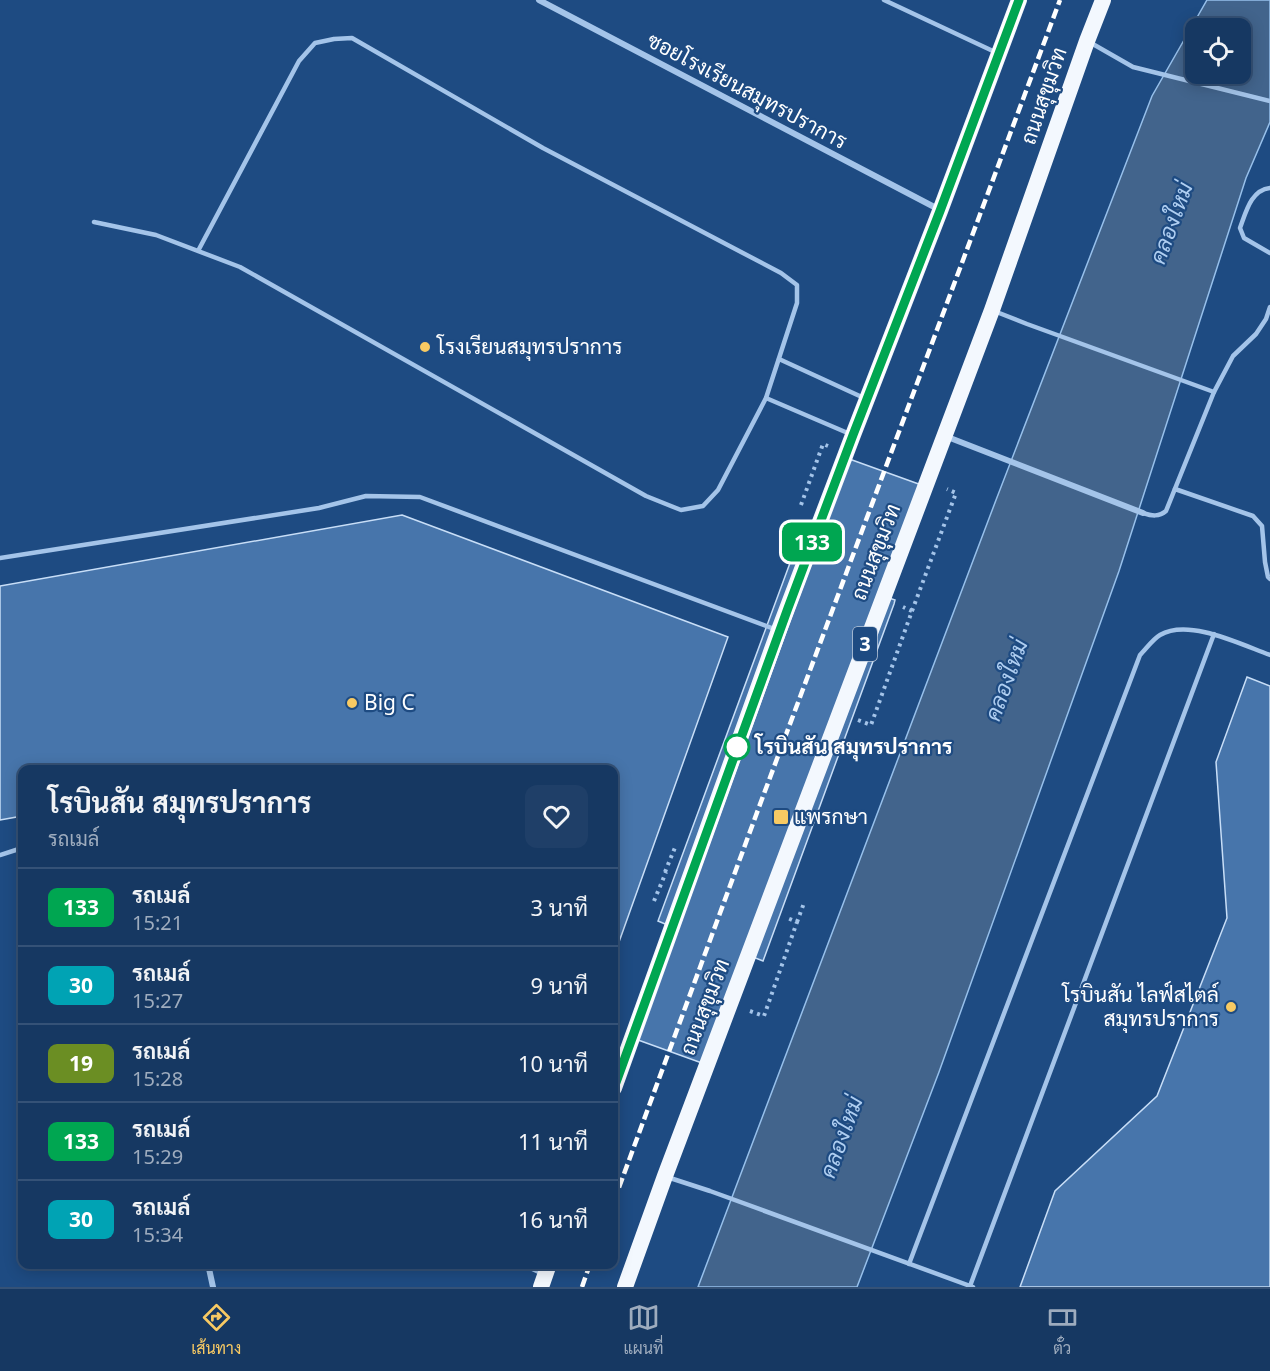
<!DOCTYPE html>
<html lang="th">
<head>
<meta charset="utf-8">
<style>
	body { margin:0; font-family:"Noto Sans",Sarabun,sans-serif; background:#1f3f68; color:#f1f3f6; height:100vh; display:flex; flex-direction:column; font-size:22px; white-space:nowrap }
	* { box-sizing:border-box; margin:0 }
	p { font-size:20px; color:#9eacbe }
	.icon { flex:none; width:33px; height:33px; fill:none; stroke:currentColor; stroke-width:2; stroke-linecap:round; stroke-linejoin:round }
	.map { position:relative; flex:1; overflow:hidden }
	.drawer { position:absolute; left:18px; top:765px; width:600px; height:504px; display:flex; flex-direction:column; background:#163862; border-radius:12px; box-shadow:0 3px 15px #0003,0 0 0 2px #355277 }
	.drawer>* { flex:none }
	.badge { padding:0 12px; border-radius:9px; font-size:21px; line-height:39px }
	.fabs { position:absolute; left:1185px; top:18px; display:grid; gap:12px }
	.fabs a { display:grid; place-items:center; width:66px; height:66px; border-radius:12px; background:#163862; box-shadow:0 3px 15px #0003,0 0 0 2px #355277; font-size:30px }
	.map>.badge { position:absolute; translate:-50% -50%; box-shadow:0 0 0 3px #fff }
	.round { display:grid; place-items:center; flex:none; width:63px; height:63px; border-radius:12px; background:#1f3f68 }
	.summary { display:flex; align-items:center; justify-content:space-between; height:102px; padding:0 30px }
	h1 { font-size:28px; font-weight:700; line-height:45px }
	ul { padding:0; list-style:none }
	li { display:flex; align-items:center; gap:18px; height:78px; padding:0 30px; border-top:2px solid #355277 }
	li div { flex:1 }
	li b { display:block; font-size:22px }
	li em { font-style:normal }
	li .badge { min-width:66px; font-weight:700; text-align:center }
	.dock { display:flex; justify-content:space-around; align-items:center; height:84px; border-top:2px solid #355277; background:#163862; font-size:16px; color:#9eacbe }
	.dock a { display:grid; justify-items:center; gap:3px }
	.dock .current { color:#f8ca63 }
	.map>svg:first-child { display:block }
</style>
</head>
<body>
<div class="map">
<svg width="1270" height="1287" viewBox="0 0 1270 1287">
	<rect width="100%" height="100%" fill="#1e4b82"/>
	<path fill="#42648c" stroke="#97c0eb" stroke-width="1.5" fill-rule="evenodd" d="M1207 0H1270V122L1246 178 1119 571 939 1072 857 1287H698L996 500 1152 96ZM1196 28H1240V74H1196Z"/>
	<g fill="#4775ab" stroke="#c8def7" stroke-width="1.5">
		<path d="M841 456 927 487 886 597 895 600 894 604 763 961 753 957 713 1067 627 1036 670 926 658 921 790 563 791 560 801 564Z"/>
		<path d="M402 515 728 637 614 956V770H22V816L0 820V586Z"/>
		<path d="M1247 677 1270 686V1287H1020L1055 1191 1157 1096 1227 918 1216 762Z"/>
	</g>
	<g fill="none" stroke-linecap="round" stroke-linejoin="round">
		<g stroke="#a4c4e9" stroke-width="4" stroke-dasharray="3 4.5" stroke-linecap="butt">
			<path d="M801 505 823 444 828 446"/>
			<path d="M912 611 956 493 947 489"/>
			<path d="M858 720 871 725 912 611 903 607"/>
			<path d="M665 872 676 845"/>
			<path d="M654 901 666 872"/>
			<path d="M797 922 804 903"/>
			<path d="M750 1011 764 1016 797 922 785 917"/>
		</g>
		<g stroke="#a4c4e9" stroke-width="4.5">
			<path d="M884 0 995 52"/>
			<path d="M1091 43 1133 67 1270 101"/>
			<path d="M1270 188C1251 190 1246 212 1240 228L1244 238 1270 253"/>
			<path d="M94 222 156 235 240 267 646 496 681 510 703 506 718 490 766 398 797 303V285L781 273 543 148 352 38 334 39 315 43 299 61 198 251"/>
			<path d="M994 311 1027 324 1214 392"/>
			<path d="M779 359 864 398"/>
			<path d="M766 398 850 434"/>
			<path d="M1175 489 1253 516 1262 526 1265 562 1268 577 1270 579"/>
			<path d="M1143 513C1152 516 1159 517 1166 511L1214 392 1233 356 1256 334 1266 319 1270 307"/>
			<path d="M0 558 319 508 366 496 420 497 777 630"/>
			<path d="M0 855 22 848"/>
			<path d="M667 1177 710 1191 973 1287"/>
			<path d="M522 1264 543 1274"/>
			<path d="M909 1264 1140 655C1146 649 1153 639 1160 635 1189 618 1242 645 1270 655"/>
			<path d="M970 1286 1214 634"/>
		</g>
		<g stroke="#a4c4e9" stroke-width="6">
			<path d="M539 0 940 210"/>
			<path d="M945 436 1143 513"/>
			<path d="M208 1264 213 1287"/>
		</g>
		<g stroke="#f3f8fe" stroke-width="16">
			<path d="M614 1088 779 630 853 435 940 211 1019 0"/>
			<path d="M541 1287 549 1264"/>
			<path d="M625 1287 665 1176 992 310 1087 41 1103 0"/>
		</g>
		<g stroke="#fff" stroke-width="4.5" stroke-dasharray="10 4.5" stroke-linecap="butt">
			<path d="M614 1201 762 799 1060 0"/>
			<path d="M582 1287 590 1264"/>
		</g>
	</g>
	<g fill="none" stroke-linecap="round" stroke-linejoin="round">
		<g stroke="#fff" stroke-width="14">
			<path id="line" d="M614 1088 788 608 853 435 940 211 1019 0"/>
		</g>
		<use href="#line" stroke="#00a651" stroke-width="9"/>
	</g>
	<g fill="#f8ca63" stroke="#1e4b82" stroke-width="2">
		<circle cx="425" cy="347" r="6"/>
		<circle cx="352" cy="703" r="6"/>
		<rect x="773" y="809" width="16" height="16" rx="3"/>
		<circle cx="1231" cy="1007" r="6"/>
	</g>
	<circle fill="#fff" stroke="#00a651" stroke-width="3" cx="737" cy="747" r="12"/>
	<g text-anchor="middle" stroke-width="4.5" stroke-linejoin="round" paint-order="stroke">
		<rect fill="#1e4b82" stroke="#bcc9da" stroke-width="1.5" x="853" y="627" width="24" height="34" rx="4.5"/>
		<g font-size="20" font-weight="bold" fill="#fff">
			<text x="865" y="651">3</text>
		</g>
		<g font-size="21" fill="#fff" stroke="#1e4b82">
			<text transform="translate(747 91) rotate(28)" y="7">ซอยโรงเรียนสมุทรปราการ</text>
			<text transform="translate(1044 96) rotate(-71)" y="7">ถนนสุขุมวิท</text>
			<text transform="translate(876 552) rotate(-69)" y="7">ถนนสุขุมวิท</text>
			<text transform="translate(705 1007) rotate(-69)" y="7">ถนนสุขุมวิท</text>
		</g>
		<g font-size="21" fill="#fff" stroke="#1e4b82" text-anchor="start">
			<text x="437" y="354">โรงเรียนสมุทรปราการ</text>
			<text x="364" y="710">Big C</text>
			<text x="794" y="824">แพรกษา</text>
			<text x="1219" y="1002" text-anchor="end">โรบินสัน ไลฟ์สไตล์<tspan x="1219" dy="24">สมุทรปราการ</tspan></text>
		</g>
		<g font-size="21" font-weight="bold" fill="#fff" stroke="#1e4b82" text-anchor="start">
			<text x="755" y="754">โรบินสัน สมุทรปราการ</text>
		</g>
		<g font-size="22" font-style="italic" fill="#afcef1" stroke="#1e4b82">
			<text transform="translate(1171 223) rotate(-70)" y="8">คลองใหม่</text>
			<text transform="translate(1006 680) rotate(-70)" y="8">คลองใหม่</text>
			<text transform="translate(841 1137) rotate(-70)" y="8">คลองใหม่</text>
		</g>
	</g>
</svg>
<div class="fabs">
<a><svg class="icon" aria-label="locate" viewBox="0 0 24 24"><circle cx="12" cy="12" r="6"/><path d="M12 2v4M12 18v4M2 12h4M18 12h4"/></svg></a>
</div>
<b class="badge" style="left:812px;top:542px;background:#00a651;color:#fff">133</b>
<section class="drawer">
<div class="summary"><div><h1>โรบินสัน สมุทรปราการ</h1><p>รถเมล์</p></div><a class="round"><svg class="icon" aria-label="heart" viewBox="0 0 24 24"><path d="M12 20l-8-8c-3-5 5-10 8-4 3-6 11-1 8 4z"/></svg></a></div>
<ul>
<li><span class="badge" style="background:#00a651;color:#fff">133</span><div><b>รถเมล์</b><p>15:21</p></div><em>3 นาที</em></li>
<li><span class="badge" style="background:#00a3b4;color:#fff">30</span><div><b>รถเมล์</b><p>15:27</p></div><em>9 นาที</em></li>
<li><span class="badge" style="background:#6b8e23;color:#fff">19</span><div><b>รถเมล์</b><p>15:28</p></div><em>10 นาที</em></li>
<li><span class="badge" style="background:#00a651;color:#fff">133</span><div><b>รถเมล์</b><p>15:29</p></div><em>11 นาที</em></li>
<li><span class="badge" style="background:#00a3b4;color:#fff">30</span><div><b>รถเมล์</b><p>15:34</p></div><em>16 นาที</em></li>
</ul>
</section>
</div>
<nav class="dock">
<a class="current"><svg class="icon" aria-label="directions" viewBox="0 0 24 24"><path d="M12 3l9 9-9 9-9-9zM9 14v-3h6M13 9l2 2-2 2"/></svg>เส้นทาง</a>
<a><svg class="icon" aria-label="map" viewBox="0 0 24 24"><path d="M3 6l6-2 6 2 6-2v14l-6 2-6-2-6 2zM9 4v14M15 6v14"/></svg>แผนที่</a>
<a><svg class="icon" aria-label="tickets" viewBox="0 0 24 24"><path d="M3 7h18v10H3zM15 7v10"/></svg>ตั๋ว</a>
</nav>
</body>
</html>
